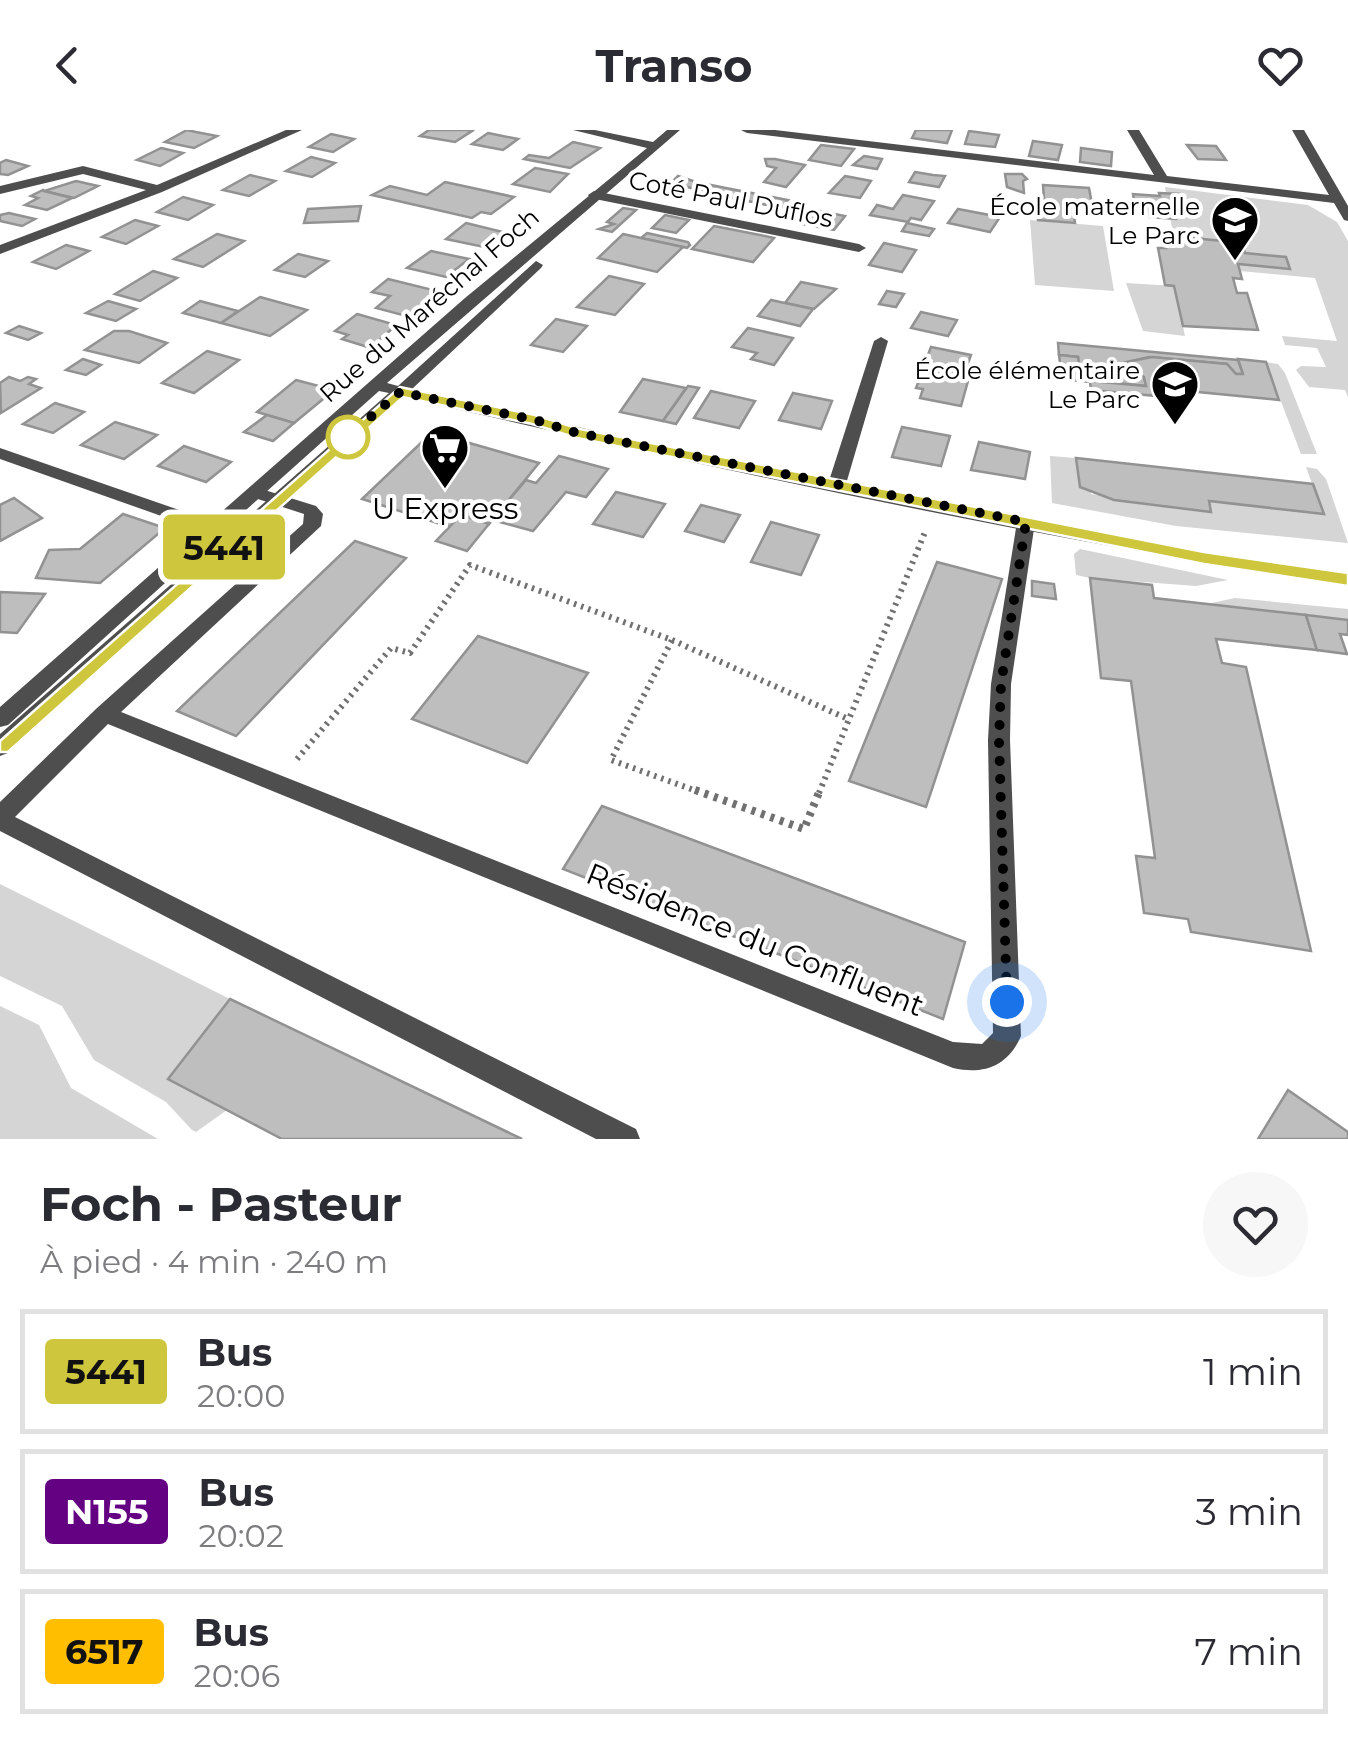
<!DOCTYPE html>
<html lang="fr">
<head>
<meta charset="utf-8">
<style>
	body { margin:0; font-family:Montserrat,sans-serif; background:#f7f7f7; color:#2b2b33; height:100vh; display:flex; flex-direction:column; font-size:38px; white-space:nowrap }
	* { box-sizing:border-box; margin:0 }
	p { font-size:32px; color:#7c7c81 }
	.icon { flex:none; width:55px; height:55px; fill:none; stroke:currentColor; stroke-width:2; stroke-linecap:round; stroke-linejoin:round }
	.map { position:relative; height:1009px; overflow:hidden }
	.panel { display:flex; flex-direction:column; background:#fff; flex:1 }
	.panel>* { flex:none }
	.badge { padding:0 20px; border-radius:8px; font-size:35px; line-height:65px }
	.you { position:absolute; width:50px; height:50px; margin:-25px; border:8px solid #fff; border-radius:50%; background:#1a73e8; box-shadow:0 0 0 15px #1a73e833 }
	.map>.badge { position:absolute; translate:-50% -50%; box-shadow:0 0 0 5px #fff }
	.round { display:grid; place-items:center; flex:none; width:105px; height:105px; border-radius:52px; background:#f7f7f7 }
	.overview { display:flex; align-items:center; justify-content:space-between; height:170px; padding:0 40px }
	h1 { font-size:48px; font-weight:700; line-height:75px }
	ul { padding:0; list-style:none }
	li { display:flex; align-items:center; gap:30px; height:125px; margin:0 20px 15px; padding:0 20px; border:5px solid #e1e1e2; border-radius:0px }
	li div { flex:1 }
	li b { display:block; font-size:38px }
	li em { font-style:normal }
	li .badge { min-width:110px; font-weight:700; text-align:center }
	header { display:flex; justify-content:space-between; align-items:center; height:130px; padding:0 40px; background:#fff; font-size:45px; font-weight:700 }
	.map>svg:first-child { display:block }
</style>
</head>
<body>
<header><svg class="icon" aria-label="back" viewBox="0 0 24 24"><path d="M15 5l-7 7 7 7"/></svg>Transo<svg class="icon" aria-label="heart" viewBox="0 0 24 24"><path d="M12 20l-8-8c-3-5 5-10 8-4 3-6 11-1 8 4z"/></svg></header>
<div class="map">
<svg width="1348" height="1009" viewBox="0 0 1348 1009">
	<rect width="100%" height="100%" fill="#fff"/>
	<g fill="#d5d5d5">
		<path d="M1165 57 1308 75 1337 92 1348 111V267L1345 260 1309 257 1296 240 1301 236 1326 237 1317 218 1285 215 1282 206 1337 211 1315 148 1240 141 1238 134 1290 139 1245 123 1241 113 1174 106 1170 88 1174 68 1179 67 1166 63Z"/>
		<path d="M1030 90 1103 96 1114 161 1035 155Z"/>
		<path d="M1126 153 1174 156 1185 206 1143 201Z"/>
		<path d="M1266 232 1278 234 1285 243 1317 324H1301Z"/>
		<path d="M1050 326 1076 328 1080 356 1090 358 1091 364 1210 381 1209 371 1323 384 1306 337 1317 339 1326 349 1348 413 1176 396 1052 373Z"/>
		<path d="M1080 419 1228 450 1196 456 1090 448 1076 445 1074 424Z"/>
		<path d="M1235 468 1348 479V490L1207 474Z"/>
		<path d="M0 754 230 869 168 949 227 980 196 1002 192 1000 166 972 94 930 62 876 0 846Z"/>
		<path d="M0 876 39 895 71 958 158 1009H0Z"/>
	</g>
	<g fill="#bebebe" stroke="#929292" stroke-width="2.5">
		<path d="M187 0 196 2 217 6 194 18 165 12Z"/>
		<path d="M429 0H467L472 1 455 12 420 6Z"/>
		<path d="M916 0H952L947 13 912 8Z"/>
		<path d="M969 1 999 5 995 17 965 14Z"/>
		<path d="M488 3 518 9 503 20 472 14Z"/>
		<path d="M331 4 354 9 333 22 309 17Z"/>
		<path d="M1033 11 1062 15 1058 30 1029 26Z"/>
		<path d="M573 12 600 18 570 38 524 29 529 25 549 28Z"/>
		<path d="M821 15 854 19 841 36 809 30Z"/>
		<path d="M1187 15 1216 16 1226 30 1198 29Z"/>
		<path d="M161 18 183 23 160 36 137 30Z"/>
		<path d="M1081 18 1112 22 1111 36 1080 32Z"/>
		<path d="M864 26 882 29 877 39 853 35Z"/>
		<path d="M311 27 335 33 312 47 286 41Z"/>
		<path d="M765 29H775L805 35 786 57 764 52 776 38 767 36Z"/>
		<path d="M6 30 28 36 8 45 0 44V33Z"/>
		<path d="M535 38 568 44 550 62 513 54Z"/>
		<path d="M915 42 933 45 945 46 939 57 909 52Z"/>
		<path d="M1005 44H1022L1027 49 1023 51 1024 63 1007 57Z"/>
		<path d="M250 45 275 51 249 66 223 60Z"/>
		<path d="M678 46 696 52 731 59 724 66 671 53Z"/>
		<path d="M845 46 871 51 860 68 829 63Z"/>
		<path d="M76 51 98 56 74 68 44 61Z"/>
		<path d="M445 52 514 67 491 84 481 82 472 88 372 65 390 56 427 65Z"/>
		<path d="M1043 55 1089 58 1092 74 1072 72 1075 93 1038 90 1036 69 1044 70Z"/>
		<path d="M731 59 788 70 781 78 724 66Z"/>
		<path d="M43 60 44 61 72 68 47 80 25 75 38 68 31 66Z"/>
		<path d="M1159 63 1179 64 1173 74 1176 89 1150 87 1148 77 1135 76 1133 64 1160 66Z"/>
		<path d="M903 65 934 71 921 90 911 88 908 92 870 85 877 75 893 79Z"/>
		<path d="M183 67 213 75 188 90 157 82Z"/>
		<path d="M361 76 358 91 304 93 308 79Z"/>
		<path d="M623 78 636 80 612 102 599 99 614 94 607 92Z"/>
		<path d="M810 79 845 86 834 100 803 94Z"/>
		<path d="M958 79 1000 87 990 102 948 93Z"/>
		<path d="M9 83 13 84 35 89 22 96 0 91V85Z"/>
		<path d="M665 85 689 90 676 103 652 98Z"/>
		<path d="M135 90 158 96 126 114 102 107Z"/>
		<path d="M466 93 503 102 484 117 446 109Z"/>
		<path d="M907 93 934 99 929 106 902 101Z"/>
		<path d="M714 96 765 106 774 108 753 132 692 119Z"/>
		<path d="M647 103 688 112 690 115 687 118 641 108Z"/>
		<path d="M217 104 244 111 203 137 174 129Z"/>
		<path d="M623 104 641 108 683 117 657 142 598 128Z"/>
		<path d="M1163 105 1242 113 1245 123 1286 127 1290 139 1238 134 1242 149 1233 148 1237 163H1247L1258 200 1183 196 1174 156 1165 155 1158 118H1166Z"/>
		<path d="M884 113 916 120 902 142 869 135Z"/>
		<path d="M66 115 89 121 56 139 33 132Z"/>
		<path d="M431 121 469 129 446 147 407 138Z"/>
		<path d="M298 124 328 131 305 147 275 140Z"/>
		<path d="M153 141 177 148 140 171 115 164Z"/>
		<path d="M609 146 644 154 615 185 577 177Z"/>
		<path d="M388 149 441 162 410 187 376 178 390 166 372 162Z"/>
		<path d="M801 152 836 159 814 179 785 173Z"/>
		<path d="M887 161 904 164 896 177 879 174Z"/>
		<path d="M260 167 307 180 270 206 221 193Z"/>
		<path d="M771 170 813 179 800 196 758 186Z"/>
		<path d="M108 171 136 179 116 191 86 183Z"/>
		<path d="M200 171 238 181 221 193 183 183Z"/>
		<path d="M921 182 957 190 948 206 911 198Z"/>
		<path d="M357 184 396 195 371 218 342 209 348 205 335 201Z"/>
		<path d="M556 189 587 196 563 222 531 215Z"/>
		<path d="M19 196 41 203 28 210 6 203Z"/>
		<path d="M748 198 793 208 774 235 751 229 757 223 732 217Z"/>
		<path d="M114 201H129L167 213 139 233 85 220Z"/>
		<path d="M1058 213 1238 230 1243 244H1236L1227 234 1149 227 1127 232 1133 235 1127 238 1144 247 1146 256 1081 250 1078 227 1059 225Z"/>
		<path d="M931 217 971 225 962 250 921 243Z"/>
		<path d="M207 221 239 230 194 263 162 253Z"/>
		<path d="M1059 225 1078 227 1081 250 1146 256 1144 247 1127 238 1133 235 1127 232 1152 227 1227 234 1236 244H1243L1238 229 1266 232 1279 270 1177 260 1179 268 1091 260 1090 252 1062 249Z"/>
		<path d="M83 229 101 235 86 245 66 240Z"/>
		<path d="M922 243 968 251 961 276 920 268 923 259 916 258Z"/>
		<path d="M9 247 20 251 28 247 36 249 29 254 41 258 1 283 0 253Z"/>
		<path d="M643 249 686 258 663 291 620 282Z"/>
		<path d="M296 250 334 260 294 293 257 282Z"/>
		<path d="M688 256 699 258 676 294 663 291Z"/>
		<path d="M711 261 755 271 739 298 694 288Z"/>
		<path d="M793 263 832 271 821 299 779 290Z"/>
		<path d="M55 273 84 282 53 303 23 294Z"/>
		<path d="M267 285 294 293 273 311 244 302Z"/>
		<path d="M115 292 157 305 124 329 81 315Z"/>
		<path d="M902 297 950 306 941 336 892 327Z"/>
		<path d="M445 306 539 333 489 394 461 385 450 397 362 369 423 311 436 315Z"/>
		<path d="M979 312 1030 322 1025 349 971 340Z"/>
		<path d="M184 316 231 332 206 352 158 336Z"/>
		<path d="M559 326 608 339 586 367 566 362 533 401 492 390 526 350 536 353Z"/>
		<path d="M1076 328 1313 354 1324 384 1209 371 1211 382 1114 370 1080 357Z"/>
		<path d="M616 362 665 374 643 407 593 394Z"/>
		<path d="M14 368 42 388 0 411V375Z"/>
		<path d="M701 375 740 385 724 412 685 401Z"/>
		<path d="M123 384 165 398 100 453 36 448 49 420 80 419Z"/>
		<path d="M461 385 489 394 467 421 436 411Z"/>
		<path d="M771 392 819 405 801 445 751 432Z"/>
		<path d="M355 411 406 428 236 606 177 581Z"/>
		<path d="M937 432 1002 449 926 677 849 651Z"/>
		<path d="M1090 448 1152 455 1154 468 1306 485 1317 520 1216 509 1222 533 1246 537 1311 821 1191 802 1188 789 1144 783 1136 726 1155 728 1131 551 1101 548Z"/>
		<path d="M1032 451 1054 454 1056 469 1032 466Z"/>
		<path d="M0 462 45 464 17 503 0 502Z"/>
		<path d="M1306 485 1348 490V505L1340 504 1347 524 1317 520Z"/>
		<path d="M478 506 588 543 527 633 412 589Z"/>
		<path d="M602 676 965 812 943 889 563 739Z"/>
		<path d="M230 869 522 1009H282L168 949Z"/>
		<path d="M1288 960 1348 1002V1009H1258Z"/>
	</g>
	<g fill="none" stroke-linecap="round" stroke-linejoin="round">
		<g stroke="#707070" stroke-width="6" stroke-dasharray="2.5 5" stroke-linecap="butt">
			<path d="M672 510 848 589"/>
			<path d="M297 629 391 518 410 523 470 435 672 510 611 630 702 663"/>
			<path d="M819 663 925 402"/>
		</g>
		<path stroke="#707070" stroke-width="8" stroke-dasharray="4 6" stroke-linecap="butt" d="M695 660 804 699 820 660"/>
		<g fill="#4e4e4e" fill-rule="evenodd">
			<path d="M594 61 859 114 866 118 859 122 590 68 588 65Z"/>
			<path d="M881 207 888 211 846 354 837 359 831 358 828 354 874 211Z"/>
			<path d="M255 357 316 376 323 384 321 396 121 582 953 912 982 914 993 903 988 610 991 554 1017 392 1020 388H1032L1035 392 1011 554 1010 610 1021 906C1008 936 984 945 953 938L108 594 15 687 636 999 640 1009H596L0 701V672L97 578 303 394 304 384 249 366 246 362Z"/>
		</g>
		<g fill="#4e4e4e" fill-rule="evenodd">
			<path d="M286 0H302L162 62 0 124V115L146 60 83 44 0 64V56L83 36 157 55Z"/>
			<path d="M573 0H595L653 12 667 0H680L387 253 398 256 536 131 543 135 541 138 412 259 617 306 1204 422 1348 444V456C1033 408 715 339 404 267L8 623 0 626V604L224 408 217 406 8 595 0 597V577L201 400 0 329V318L211 391 465 168 647 18ZM379 261 389 263 232 401 227 397Z"/>
			<path d="M741 0H775L1154 45 1127 0H1139L1167 46 1329 65 1292 0H1304L1348 76V91L1344 90 1334 73 747 3Z"/>
		</g>
	</g>
	<path fill="#cec73d" stroke="#fff" stroke-width="2.5" d="M400 257 535 285 580 299 1204 422 1348 443V456L1204 434 577 308 532 294 403 267 8 622H0V611Z"/>
	<g fill="none" stroke-linecap="round" stroke-linejoin="round">
		<path stroke="#000" stroke-width="10" stroke-dasharray="0 18" d="M348 307 339 314 400 262 535 290 577 303 1026 392 1001 554 999 610 1007 872"/>
	</g>
	<defs>
		<g id="school-pin" transform="scale(2.5)"><path d="M0 17L-7.5 6A9.5 9.5 0 1 1 7.5 6Z" fill="#000" stroke="#fff"/><path d="M0-5L7-2L0 1L-7-2ZM-4 1L0 2.5L4 1V4Q0 6-4 4Z" fill="#fff"/></g>
		<g id="supermarket-pin" transform="scale(2.5)"><path d="M0 17L-7.5 6A9.5 9.5 0 1 1 7.5 6Z" fill="#000" stroke="#fff"/><path d="M-6-5.5h2.5l.6 2H6L4.5 2H-2.5L-4.4-4H-6ZM-1.5 3.2a1.3 1.3 0 1 0 .1 0ZM3 3.2a1.3 1.3 0 1 0 .1 0Z" fill="#fff"/></g>
	</defs>
	<g fill-rule="evenodd">
		<use href="#school-pin" x="1235" y="90"/>
		<use href="#school-pin" x="1175" y="254"/>
		<use href="#supermarket-pin" x="445" y="318"/>
	</g>
	<circle fill="#fff" stroke="#cec73d" stroke-width="5" cx="348" cy="307" r="20"/>
	<g text-anchor="middle" stroke-width="8" stroke-linejoin="round" paint-order="stroke">
		<g font-size="25" fill="#000" stroke="#fff">
			<text transform="translate(731 69) rotate(11)" y="9">Coté Paul Duflos</text>
			<text transform="translate(429 175) rotate(-41)" y="9">Rue du Maréchal Foch</text>
		</g>
		<g font-size="25" fill="#000" stroke="#fff" text-anchor="end">
			<text x="1200" y="85">École maternelle<tspan x="1200" dy="29">Le Parc</tspan></text>
			<text x="1140" y="249">École élémentaire<tspan x="1140" dy="29">Le Parc</tspan></text>
		</g>
		<g font-size="30" fill="#000" stroke="#fff">
			<text x="445" y="389">U Express</text>
		</g>
		<g font-size="30" fill="#000" stroke="#fff">
			<text transform="translate(755 810) rotate(22)" y="10">Résidence du Confluent</text>
		</g>
	</g>
</svg>
<div class="you" style="left:1007px;top:872px"></div>
<b class="badge" style="left:224px;top:417px;background:#cec73d;color:#111">5441</b>
</div>
<section class="panel">
<div class="overview"><div><h1>Foch - Pasteur</h1><p>À pied · 4 min · 240 m</p></div><a class="round"><svg class="icon" aria-label="heart" viewBox="0 0 24 24"><path d="M12 20l-8-8c-3-5 5-10 8-4 3-6 11-1 8 4z"/></svg></a></div>
<ul>
<li><span class="badge" style="background:#cec73d;color:#111">5441</span><div><b>Bus</b><p>20:00</p></div><em>1 min</em></li>
<li><span class="badge" style="background:#640082;color:#fff">N155</span><div><b>Bus</b><p>20:02</p></div><em>3 min</em></li>
<li><span class="badge" style="background:#ffbe00;color:#111">6517</span><div><b>Bus</b><p>20:06</p></div><em>7 min</em></li>
</ul>
</section>
</body>
</html>
